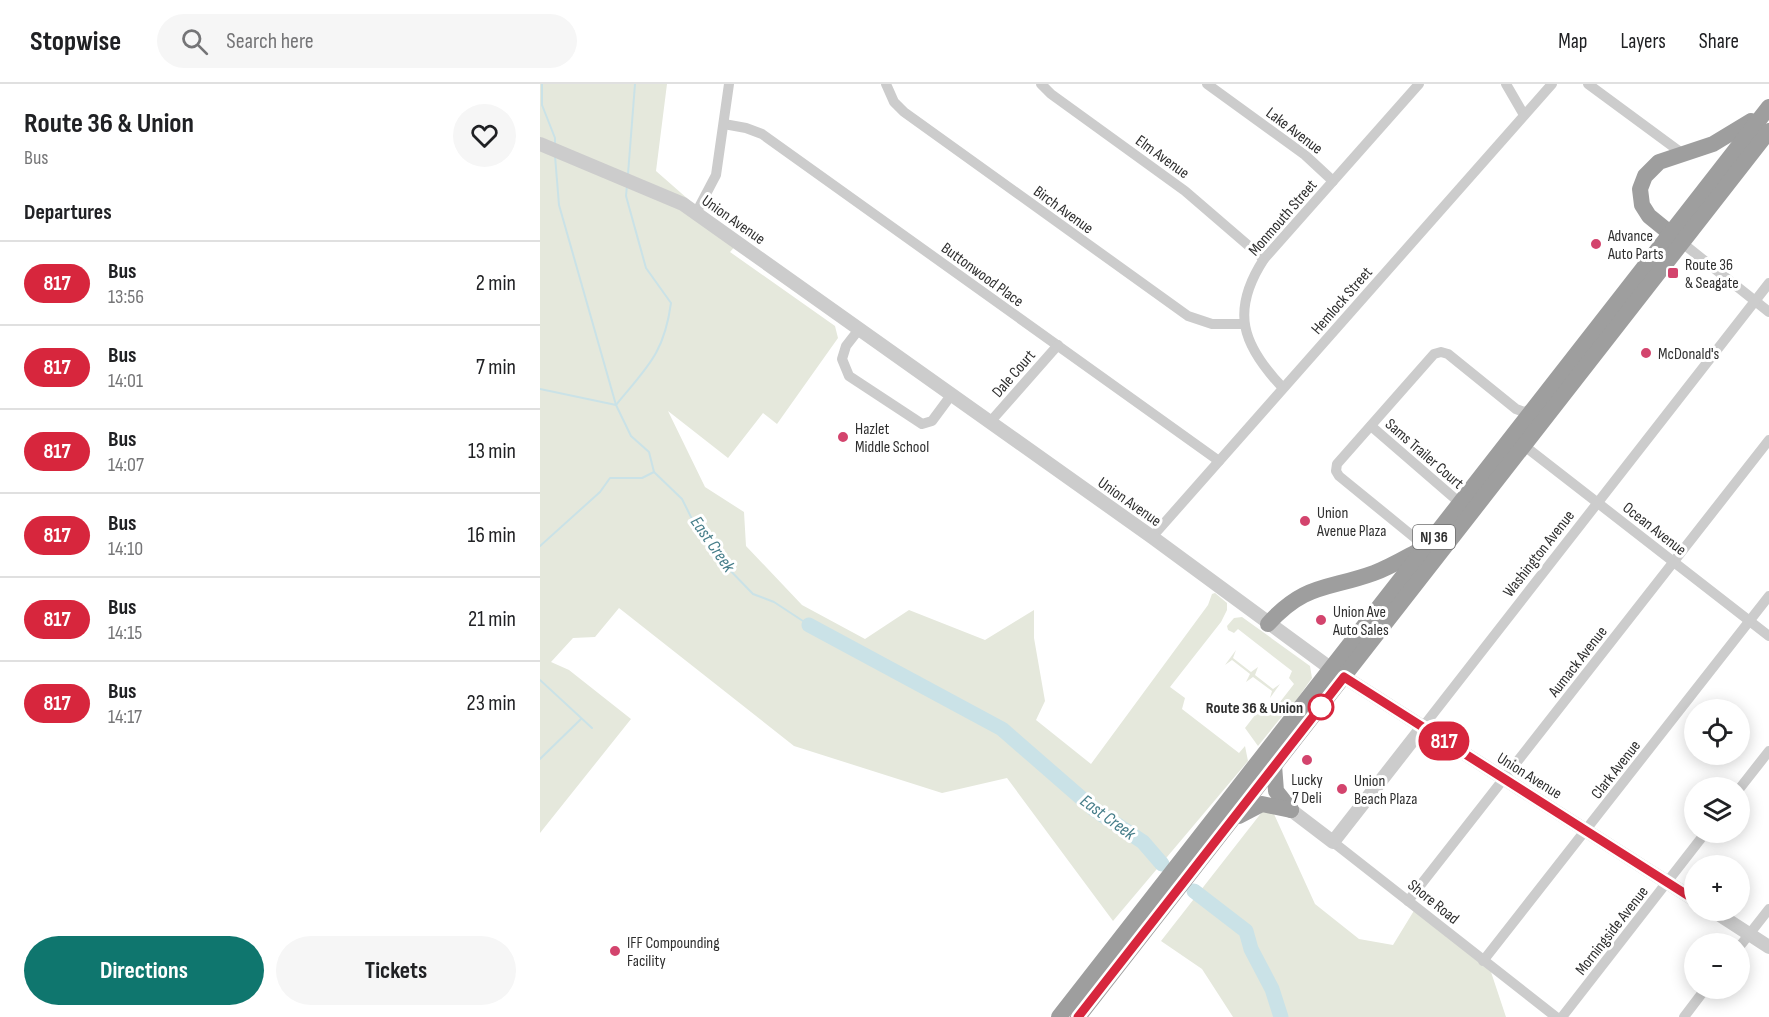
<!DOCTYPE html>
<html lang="en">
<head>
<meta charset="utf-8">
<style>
	body { margin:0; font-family:"Sofia Sans Condensed",sans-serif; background:#f6f6f6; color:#202124; height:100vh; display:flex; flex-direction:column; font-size:22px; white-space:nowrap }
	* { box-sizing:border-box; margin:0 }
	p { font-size:20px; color:#757577 }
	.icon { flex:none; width:33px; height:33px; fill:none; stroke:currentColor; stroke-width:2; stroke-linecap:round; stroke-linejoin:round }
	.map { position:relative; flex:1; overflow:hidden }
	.drawer { display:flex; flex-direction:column; background:#fff; width:540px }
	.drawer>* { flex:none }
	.badge { padding:0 12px; border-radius:20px; font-size:21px; line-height:39px }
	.tools { position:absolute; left:1144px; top:615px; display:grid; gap:12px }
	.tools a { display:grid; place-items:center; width:66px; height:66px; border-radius:50%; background:#fff; box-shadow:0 3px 15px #0003; font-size:30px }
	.map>.badge { position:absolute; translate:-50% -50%; box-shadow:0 0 0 3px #fff }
	h2 { padding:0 24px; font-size:22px; line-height:54px }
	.round { display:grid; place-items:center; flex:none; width:63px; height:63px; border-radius:32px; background:#f6f6f6 }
	.head { display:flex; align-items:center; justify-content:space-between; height:102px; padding:0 24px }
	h1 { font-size:28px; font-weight:700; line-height:45px }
	.action { display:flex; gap:12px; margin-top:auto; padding:12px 24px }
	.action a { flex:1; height:69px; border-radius:36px; background:#0f766e; color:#fff; font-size:24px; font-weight:700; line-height:69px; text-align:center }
	.action a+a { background:#f6f6f6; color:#202124 }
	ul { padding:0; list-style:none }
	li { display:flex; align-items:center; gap:18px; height:84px; padding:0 24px; border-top:2px solid #e0e0e0 }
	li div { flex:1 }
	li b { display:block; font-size:22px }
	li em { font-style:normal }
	li .badge { min-width:66px; font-weight:700; text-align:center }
	header { display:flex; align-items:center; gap:36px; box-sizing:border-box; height:84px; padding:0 30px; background:#fff; border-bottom:2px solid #e0e0e0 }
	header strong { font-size:28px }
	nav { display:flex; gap:33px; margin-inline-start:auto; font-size:21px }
	.search { width:420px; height:54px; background:#f6f6f6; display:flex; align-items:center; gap:15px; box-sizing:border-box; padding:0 21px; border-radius:33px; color:#757577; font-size:22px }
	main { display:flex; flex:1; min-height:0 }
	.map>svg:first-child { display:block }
</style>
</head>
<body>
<header>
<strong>Stopwise</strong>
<div class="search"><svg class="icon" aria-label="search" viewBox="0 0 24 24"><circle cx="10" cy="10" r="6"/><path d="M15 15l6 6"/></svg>Search here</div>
<nav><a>Map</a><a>Layers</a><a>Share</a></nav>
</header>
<main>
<section class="drawer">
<div class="head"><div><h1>Route 36 &amp; Union</h1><p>Bus</p></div><a class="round"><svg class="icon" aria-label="heart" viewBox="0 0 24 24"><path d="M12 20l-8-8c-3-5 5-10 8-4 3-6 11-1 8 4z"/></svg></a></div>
<h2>Departures</h2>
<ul>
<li><span class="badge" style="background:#d7263d;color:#fff">817</span><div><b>Bus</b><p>13:56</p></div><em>2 min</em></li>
<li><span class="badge" style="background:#d7263d;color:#fff">817</span><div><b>Bus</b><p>14:01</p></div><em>7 min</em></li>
<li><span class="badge" style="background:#d7263d;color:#fff">817</span><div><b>Bus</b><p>14:07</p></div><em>13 min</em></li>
<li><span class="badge" style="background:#d7263d;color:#fff">817</span><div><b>Bus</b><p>14:10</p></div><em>16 min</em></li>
<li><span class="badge" style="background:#d7263d;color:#fff">817</span><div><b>Bus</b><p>14:15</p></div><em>21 min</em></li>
<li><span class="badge" style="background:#d7263d;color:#fff">817</span><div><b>Bus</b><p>14:17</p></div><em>23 min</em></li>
</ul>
<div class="action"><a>Directions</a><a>Tickets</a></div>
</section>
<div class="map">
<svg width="1229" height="933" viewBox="0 0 1229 933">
	<rect width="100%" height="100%" fill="#fff"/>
	<g fill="#e5e8dc">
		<path d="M0 0H127L116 87 198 159 190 168 295 242 298 254 237 340 223 329 188 374 128 327 165 403 204 428 206 462 262 521 325 555 369 526 445 556 494 526V554L505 617 496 636 551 680 668 521 672 510 675 509 687 519V526L681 538 630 603 645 614 642 625 699 669 705 662 708 677 573 837 467 694 402 709 254 662 79 524 55 553 33 554 11 578 29 586 91 635 0 749Z"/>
		<path d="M702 533 770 582 772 594 755 618 744 621 740 618 754 600 749 594 752 587 698 545 694 549 688 546 687 542 694 534Z"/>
		<path d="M696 566 693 574 711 588 718 583 715 591 733 605 740 600 730 614 732 607 713 593 706 598 710 590 692 576 685 581Z"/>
		<path d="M722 622 731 629 743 631 718 662 705 644Z"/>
		<path d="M729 719 775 820 819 855 853 861 875 825 949 882 966 933H693L662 885 621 857Z"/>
	</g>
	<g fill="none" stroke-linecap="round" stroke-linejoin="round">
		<g stroke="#cae2e7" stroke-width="2">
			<path d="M2 0V21L15 54V61"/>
			<path d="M88 90 95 0"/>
			<path d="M87 101 86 112 106 184 131 219C124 270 107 283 76 321L91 352 109 368 114 388 142 415 151 433 183 479 213 510 234 518 269 541"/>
			<path d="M0 305 76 321 19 121 15 72"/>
			<path d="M0 462 60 408 70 394H102L114 388"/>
			<path d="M0 596 52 644"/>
			<path d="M0 675 41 635"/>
		</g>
		<g stroke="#cae2e7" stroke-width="15">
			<path d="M269 541 462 645 555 726 603 758 622 780"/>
			<path d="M654 807 706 847 711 865 732 905 741 933"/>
		</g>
		<g stroke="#ccc" stroke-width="10">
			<path d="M346 0 354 18 364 28 648 232 672 240H704"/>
			<path d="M501 0 511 10 645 107 724 175"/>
			<path d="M667 0 765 71 793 97"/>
			<path d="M966 0 984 31"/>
			<path d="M1048 0 1143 70"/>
			<path d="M184 40 206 44 222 50 679 377"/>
			<path d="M156 129 176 91 189 0"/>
			<path d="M1141 158 1229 228"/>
			<path d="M320 244 306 262 302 275 309 292 382 340 392 337 412 310"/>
			<path d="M743 304C702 261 690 227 724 175L879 0"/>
			<path d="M451 337 518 261"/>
			<path d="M831 342 920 419"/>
			<path d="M982 360 1229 552"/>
			<path d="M612 453 1012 0"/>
			<path d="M886 463 799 392 796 387 797 380 894 270 901 268 908 270 976 325 984 328 993 324"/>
			<path d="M882 644 1229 199"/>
			<path d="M1200 704 1229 667"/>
			<path d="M793 758 1016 933"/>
			<path d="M868 817 1229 356"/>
			<path d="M1200 862 1229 825"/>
			<path d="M943 877 1229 512"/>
			<path d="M1022 933 1166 748"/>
			<path d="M1144 933 1166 904"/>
		</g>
		<g stroke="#ccc" stroke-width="14">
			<path d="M0 60 143 120 612 453 790 584 1155 816"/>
			<path d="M751 726 793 758 882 644"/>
			<path d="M1172 826 1229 863"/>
		</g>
		<g stroke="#9e9e9e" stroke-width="16">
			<path d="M1136 154 1109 132 1102 121 1100 105 1105 92 1119 78 1173 60 1211 37"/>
			<path d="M728 540C765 499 787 506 834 489 850 483 865 474 880 466"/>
			<path d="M734 681 736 707 751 726"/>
			<path d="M699 732 722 720 751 726"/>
			<path d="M519 933 1229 23"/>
			<path d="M538 933 1229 47"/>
		</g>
	</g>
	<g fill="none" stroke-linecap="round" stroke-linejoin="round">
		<g stroke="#fff" stroke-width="14">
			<path id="line" d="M538 933 804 593 1155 816"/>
		</g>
		<use href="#line" stroke="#d7263d" stroke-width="9"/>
	</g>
	<g fill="#d3446d" stroke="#fff" stroke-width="2">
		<circle cx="1056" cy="160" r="6"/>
		<rect x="1127" y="183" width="12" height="12" rx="3"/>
		<circle cx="1106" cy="269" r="6"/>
		<circle cx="303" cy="353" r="6"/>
		<circle cx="765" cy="437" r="6"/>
		<circle cx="781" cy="536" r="6"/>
		<circle cx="767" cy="676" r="6"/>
		<circle cx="802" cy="705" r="6"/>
		<circle cx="75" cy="867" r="6"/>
	</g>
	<circle fill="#fff" stroke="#d7263d" stroke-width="3" cx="781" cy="623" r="12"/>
	<g text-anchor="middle" stroke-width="6" stroke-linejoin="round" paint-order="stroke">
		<rect fill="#fff" stroke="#6d6d6d" stroke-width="1.5" x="873" y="441" width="42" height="24" rx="4.5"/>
		<g font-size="15" font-weight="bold" fill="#2f2f2f">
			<text x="894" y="458">NJ 36</text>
		</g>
		<g font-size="16" fill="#2f2f2f" stroke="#fff">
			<text transform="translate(755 46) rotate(37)" y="6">Lake Avenue</text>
			<text transform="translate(623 72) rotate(36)" y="6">Elm Avenue</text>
			<text transform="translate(524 125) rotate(36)" y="6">Birch Avenue</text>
			<text transform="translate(742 133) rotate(-49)" y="6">Monmouth Street</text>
			<text transform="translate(194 135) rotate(35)" y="6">Union Avenue</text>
			<text transform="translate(443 190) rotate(36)" y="6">Buttonwood Place</text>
			<text transform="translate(801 216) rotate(-49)" y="6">Hemlock Street</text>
			<text transform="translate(473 289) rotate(-49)" y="6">Dale Court</text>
			<text transform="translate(885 369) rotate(41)" y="6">Sams Trailer Court</text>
			<text transform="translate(590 417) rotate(35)" y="6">Union Avenue</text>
			<text transform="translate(1115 444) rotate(38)" y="6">Ocean Avenue</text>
			<text transform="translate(998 469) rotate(-52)" y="6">Washington Avenue</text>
			<text transform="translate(1037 577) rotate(-52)" y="6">Aumack Avenue</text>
			<text transform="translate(1075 685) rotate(-52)" y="6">Clark Avenue</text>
			<text transform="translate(990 691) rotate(32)" y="6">Union Avenue</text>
			<text transform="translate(894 817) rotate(39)" y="6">Shore Road</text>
			<text transform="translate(1071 846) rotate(-52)" y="6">Morningside Avenue</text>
		</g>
		<g font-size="16" fill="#2f2f2f" stroke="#fff" text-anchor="start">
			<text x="1068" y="157">Advance<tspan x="1068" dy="18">Auto Parts</tspan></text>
			<text x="1145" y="186">Route 36<tspan x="1145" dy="18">&amp; Seagate</tspan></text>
			<text x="1118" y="275">McDonald's</text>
			<text x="315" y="350">Hazlet<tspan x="315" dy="18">Middle School</tspan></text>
			<text x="777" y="434">Union<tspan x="777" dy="18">Avenue Plaza</tspan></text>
			<text x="793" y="533">Union Ave<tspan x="793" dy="18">Auto Sales</tspan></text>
			<text x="767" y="701" text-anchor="middle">Lucky<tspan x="767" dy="18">7 Deli</tspan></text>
			<text x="814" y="702">Union<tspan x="814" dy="18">Beach Plaza</tspan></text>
			<text x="87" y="864">IFF Compounding<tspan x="87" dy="18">Facility</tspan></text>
		</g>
		<g font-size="16" font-weight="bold" fill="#2f2f2f" stroke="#fff" text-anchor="end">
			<text x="763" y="629">Route 36 &amp; Union</text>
		</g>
		<g font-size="18" font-style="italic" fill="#457d89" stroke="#fff">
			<text transform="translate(173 460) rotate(55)" y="6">East Creek</text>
			<text transform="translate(568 733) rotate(36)" y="6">East Creek</text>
		</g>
	</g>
</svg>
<div class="tools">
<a><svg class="icon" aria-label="locate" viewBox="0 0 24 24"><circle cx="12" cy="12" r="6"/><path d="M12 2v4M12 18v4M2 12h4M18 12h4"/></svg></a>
<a><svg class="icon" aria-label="layers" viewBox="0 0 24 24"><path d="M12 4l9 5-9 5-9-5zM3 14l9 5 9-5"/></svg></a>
<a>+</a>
<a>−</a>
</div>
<b class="badge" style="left:904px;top:657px;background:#d7263d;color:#fff">817</b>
</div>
</main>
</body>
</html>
